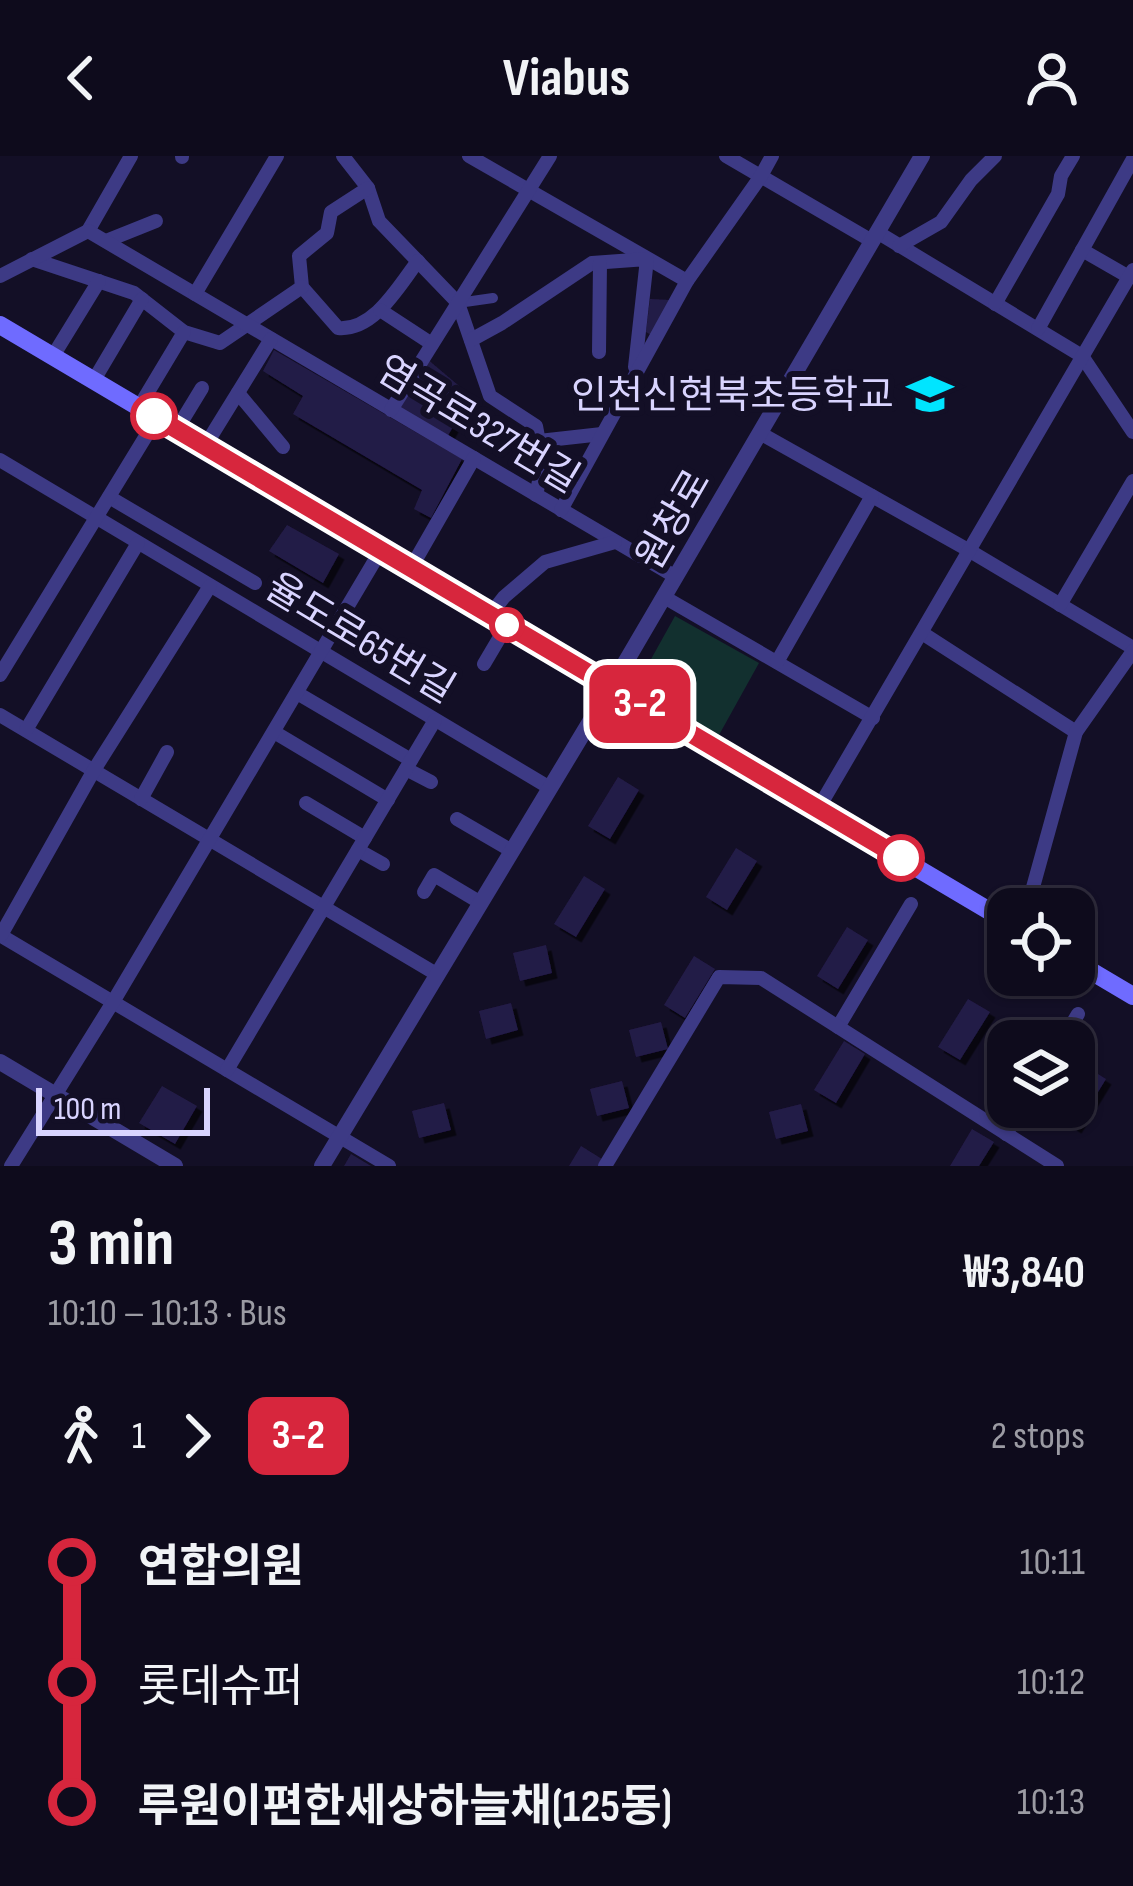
<!DOCTYPE html>
<html lang="en">
<head>
<meta charset="utf-8">
<style>
	body { margin:0; font-family:"Sofia Sans Condensed","Noto Sans KR",sans-serif; background:#171425; color:#f1f3f6; height:100vh; display:flex; flex-direction:column; font-size:45px; white-space:nowrap }
	* { box-sizing:border-box; margin:0 }
	p { font-size:39px; color:#9b9ba3 }
	.icon { flex:none; width:66px; height:66px; fill:none; stroke:currentColor; stroke-width:2; stroke-linecap:round; stroke-linejoin:round }
	.map { position:relative; height:1010px; overflow:hidden }
	.side { display:flex; flex-direction:column; background:#0e0b1c; flex:1 }
	.side>* { flex:none }
	.badge { padding:0 24px; border-radius:18px; font-size:42px; line-height:78px }
	.buttons { position:absolute; left:987px; top:732px; display:grid; gap:24px }
	.buttons a { display:grid; place-items:center; width:108px; height:108px; border-radius:24px; background:#0e0b1c; box-shadow:0 3px 9px #0004,0 0 0 3px #2e2b3b; font-size:60px }
	.scale { position:absolute; left:36px; bottom:30px; width:174px; box-sizing:border-box; padding-left:12px; border:6px solid #d9d4ff; border-top:0; font-size:33px; line-height:42px; white-space:nowrap; color:#d9d4ff; -webkit-text-stroke:9px #130f26; paint-order:stroke }
	.map>.badge { position:absolute; translate:-50% -50%; box-shadow:0 0 0 6px #fff }
	.legs { display:flex; align-items:center; gap:18px; height:132px; padding:0 48px; font-size:39px }
	.legs p { margin-inline-start:auto }
	.summary { display:flex; align-items:center; justify-content:space-between; height:204px; padding:0 48px }
	h1 { font-size:66px; font-weight:700; line-height:90px }
	ul { padding:0 48px; list-style:none }
	li { display:flex; align-items:center; gap:42px; height:120px; font-size:45px }
	li i { display:grid; place-items:center; width:18px; height:100%; margin:0 15px; background:currentColor }
	li i::after { content:''; width:30px; height:30px; margin:-15px; border:9px solid; border-radius:50%; background:#0e0b1c }
	li p { margin-inline-start:auto }
	li:first-child i { background:linear-gradient(#0000 50%,currentColor 0) }
	li:last-child i { background:linear-gradient(currentColor 50%,#0000 0) }
	header { display:flex; justify-content:space-between; align-items:center; height:156px; padding:0 48px; background:#0e0b1c; font-size:54px; font-weight:700 }
	.map>svg:first-child { display:block }
</style>
</head>
<body>
<header><svg class="icon" aria-label="back" viewBox="0 0 24 24"><path d="M15 5l-7 7 7 7"/></svg>Viabus<svg class="icon" aria-label="person" viewBox="0 0 24 24"><circle cx="12" cy="8" r="4"/><path d="M4 21q1-7 8-7t8 7"/></svg></header>
<div class="map">
<svg width="1133" height="1010" viewBox="0 0 1133 1010">
	<defs>
		<filter id="shadow"><feDropShadow dx="5.5" dy="5.5" stdDeviation="0" flood-color="#0009"/></filter>
	</defs>
	<rect width="100%" height="100%" fill="#130f26"/>
	<path fill="#12302f" d="M675 460 759 507 719 579 635 532Z"/>
	<g fill="#241b47" filter="url(#shadow)">
		<path d="M650 143 671 144 653 180 646 176Z"/>
		<path d="M274 194 462 303 431 362 414 353 422 334 293 258 303 240 263 215Z"/>
		<path d="M426 202 471 240 446 283 395 253Z"/>
		<path d="M287 369 339 398 323 427 269 395Z"/>
		<path d="M618 621 639 634 610 683 588 670Z"/>
		<path d="M736 692 757 705 727 754 706 741Z"/>
		<path d="M584 720 605 733 576 781 554 768Z"/>
		<path d="M847 771 868 784 838 833 817 820Z"/>
		<path d="M546 789 552 817 520 825 513 797Z"/>
		<path d="M694 800 715 813 685 862 664 849Z"/>
		<path d="M968 843 990 856 960 904 938 891Z"/>
		<path d="M511 847 518 874 486 883 479 855Z"/>
		<path d="M661 866 668 893 636 901 629 874Z"/>
		<path d="M844 885 865 898 836 947 814 934Z"/>
		<path d="M1085 910 1106 923 1076 972 1055 959 1060 951H1074V927Z"/>
		<path d="M622 925 629 952 597 960 590 933Z"/>
		<path d="M162 930 197 950 175 988 139 967Z"/>
		<path d="M444 947 451 974 419 982 412 955Z"/>
		<path d="M801 948 808 975 776 983 769 956Z"/>
		<path d="M972 973 994 986 979 1010H950Z"/>
		<path d="M581 990 602 1003 598 1010H569Z"/>
		<path d="M351 998 371 1010H344Z"/>
	</g>
	<g fill="none" stroke-linecap="round" stroke-linejoin="round">
		<path stroke="#3d3a85" stroke-width="10" d="M458 147 493 142"/>
		<g stroke="#3d3a85" stroke-width="14">
			<path d="M343 0 368 32 379 65 458 147 490 240 536 270 543 307 536 339"/>
			<path d="M469 0 687 125"/>
			<path d="M726 0 872 85"/>
			<path d="M182 1V0"/>
			<path d="M368 32 331 56 327 77 299 100 302 131 338 172C374 175 398 131 418 105"/>
			<path d="M88 75 131 0"/>
			<path d="M877 76 1082 200 1133 276"/>
			<path d="M106 85 156 65"/>
			<path d="M899 90 941 66 971 24 995 0"/>
			<path d="M1082 94 1129 121"/>
			<path d="M32 103 134 137 184 176 220 187 302 131"/>
			<path d="M0 120 88 75 676 421"/>
			<path d="M195 138 277 0"/>
			<path d="M995 148 1058 38 1061 20 1073 0"/>
			<path d="M380 154 432 188"/>
			<path d="M1038 173 1133 3"/>
			<path d="M471 184 502 167 592 107 647 103 635 211"/>
			<path d="M599 196 600 107"/>
			<path d="M53 200 99 125"/>
			<path d="M94 224 142 143"/>
			<path d="M238 237 283 291"/>
			<path d="M139 251 184 176"/>
			<path d="M391 254 550 0"/>
			<path d="M177 273 202 232"/>
			<path d="M760 277 970 395 1133 492"/>
			<path d="M539 285 602 278"/>
			<path d="M205 290 271 183"/>
			<path d="M0 304 550 632"/>
			<path d="M109 341 255 427"/>
			<path d="M561 354 687 125 761 20 772 0"/>
			<path d="M411 412 474 302"/>
			<path d="M664 441 873 562"/>
			<path d="M1060 449 1133 325"/>
			<path d="M490 459 504 441 545 406 615 386"/>
			<path d="M922 477 1076 576"/>
			<path d="M777 506 872 340"/>
			<path d="M484 508 507 469"/>
			<path d="M0 519 157 262"/>
			<path d="M297 537 411 604"/>
			<path d="M0 559 438 819"/>
			<path d="M26 574 138 387"/>
			<path d="M274 576 388 644"/>
			<path d="M406 613 431 626"/>
			<path d="M141 643 167 596"/>
			<path d="M306 647 365 682"/>
			<path d="M818 653 1133 114"/>
			<path d="M457 663 512 695"/>
			<path d="M358 694 383 708"/>
			<path d="M424 736 434 719 481 747"/>
			<path d="M1027 753 1076 576 1133 495"/>
			<path d="M0 779 389 1010"/>
			<path d="M1 779 94 614 210 430"/>
			<path d="M838 871 911 748"/>
			<path d="M1062 885 1078 858"/>
			<path d="M227 914 435 564"/>
			<path d="M1006 978 1022 951"/>
			<path d="M11 1010 113 846 381 394"/>
			<path d="M605 1010 719 821 761 822 1057 1010"/>
		</g>
		<g stroke="#3d3a85" stroke-width="16">
			<path d="M0 906 175 1010"/>
			<path d="M322 1010 611 531 922 0"/>
		</g>
		<g stroke="#6f6bff" stroke-width="18">
			<path d="M0 169 1008 766"/>
			<path d="M1074 805 1133 840"/>
		</g>
	</g>
	<g fill="none" stroke-linecap="round" stroke-linejoin="round">
		<g stroke="#fff" stroke-width="27">
			<path id="line-1" d="M154 260 901 702"/>
		</g>
		<use href="#line-1" stroke="#d7263d" stroke-width="18"/>
	</g>
	<defs>
		<g id="school-bare" transform="scale(3.6)"><path d="M0-5L7-2L0 1L-7-2ZM-4 1L0 2.5L4 1V4Q0 6-4 4Z" fill="#00e5ff" stroke="#130f26" stroke-width="2.5" paint-order="stroke"/></g>
	</defs>
	<g fill-rule="evenodd">
		<use href="#school-bare" x="930" y="238"/>
	</g>
	<g fill="#fff" stroke="#d7263d" stroke-width="6">
		<circle cx="154" cy="260" r="21"/>
		<circle cx="507" cy="469" r="15"/>
		<circle cx="901" cy="702" r="21"/>
	</g>
	<g text-anchor="middle" stroke-width="12" stroke-linejoin="round" paint-order="stroke">
		<g font-size="39" fill="#d9d4ff" stroke="#130f26" text-anchor="end">
			<text x="894" y="252">인천신현북초등학교</text>
		</g>
		<g font-size="39" fill="#d9d4ff" stroke="#130f26">
			<text transform="translate(479 267) rotate(31)" y="14">염곡로327번길</text>
			<text transform="translate(672 363) rotate(-60)" y="14">원창로</text>
			<text transform="translate(361 481) rotate(31)" y="14">율도로65번길</text>
		</g>
	</g>
</svg>
<div class="buttons">
<a><svg class="icon" aria-label="locate" viewBox="0 0 24 24"><circle cx="12" cy="12" r="6"/><path d="M12 2v4M12 18v4M2 12h4M18 12h4"/></svg></a>
<a><svg class="icon" aria-label="layers" viewBox="0 0 24 24"><path d="M12 4l9 5-9 5-9-5zM3 14l9 5 9-5"/></svg></a>
</div>
<div class="scale">100 m</div>
<b class="badge" style="left:640px;top:548px;background:#d7263d;color:#fff">3-2</b>
</div>
<section class="side">
<div class="summary"><div><h1>3 min</h1><p>10:10 – 10:13 · Bus</p></div><b>₩3,840</b></div>
<div class="legs"><svg class="icon" aria-label="walk" viewBox="0 0 24 24"><circle cx="13" cy="4" r="2"/><path d="M13 8l-2 6 4 7M11 14l-3 7M7 12l3-4h3l4 4"/></svg>1<svg class="icon" aria-label="forward" viewBox="0 0 24 24"><path d="M9 5l7 7-7 7"/></svg><b class="badge" style="background:#d7263d;color:#fff">3-2</b><p>2 stops</p></div>
<ul>
<li><i style="color:#d7263d"></i><b>연합의원</b><p>10:11</p></li>
<li><i style="color:#d7263d"></i><span>롯데슈퍼</span><p>10:12</p></li>
<li><i style="color:#d7263d"></i><b>루원이편한세상하늘채(125동)</b><p>10:13</p></li>
</ul>
</section>
</body>
</html>
